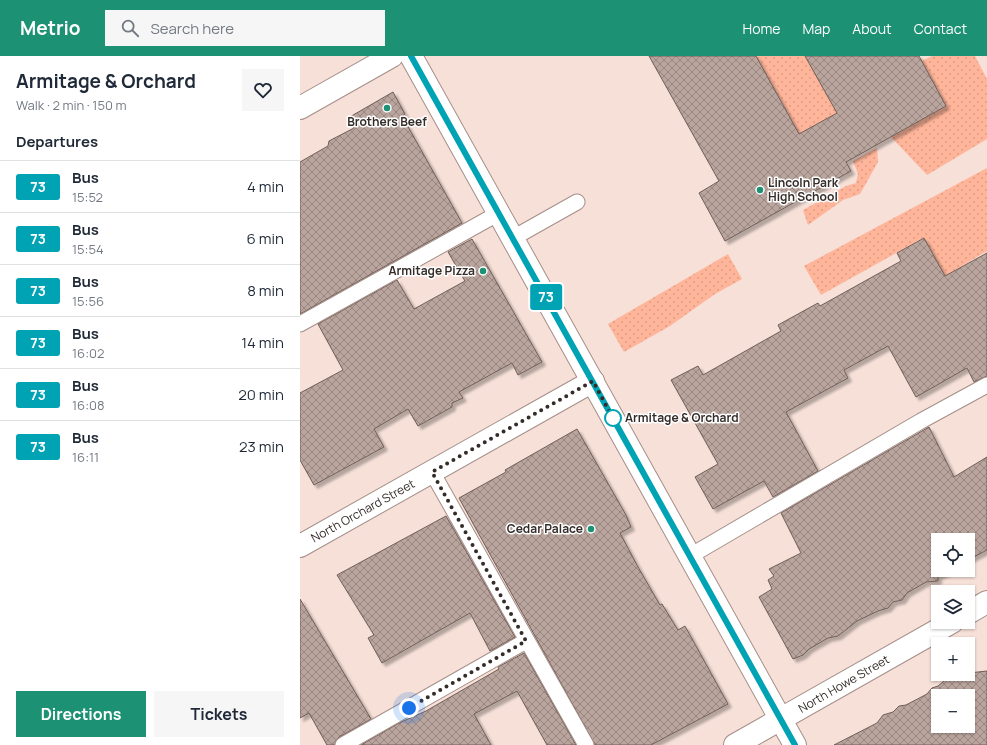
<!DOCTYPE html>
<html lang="en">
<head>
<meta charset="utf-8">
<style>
	body { margin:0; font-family:Manrope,sans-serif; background:#f6f6f7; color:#1f2937; height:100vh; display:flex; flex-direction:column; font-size:15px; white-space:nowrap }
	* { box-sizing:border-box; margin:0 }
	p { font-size:13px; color:#747a83 }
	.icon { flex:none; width:22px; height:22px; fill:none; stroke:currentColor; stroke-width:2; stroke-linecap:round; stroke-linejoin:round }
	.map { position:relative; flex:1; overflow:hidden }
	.sheet { display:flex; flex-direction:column; background:#fff; width:300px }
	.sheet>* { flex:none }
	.badge { padding:0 8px; border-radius:3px; font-size:14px; line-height:26px }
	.fabs { position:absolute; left:631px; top:477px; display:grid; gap:8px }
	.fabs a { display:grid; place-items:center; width:44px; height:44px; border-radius:0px; background:#fff; box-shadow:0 1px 3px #0004; font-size:20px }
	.you { position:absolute; width:20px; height:20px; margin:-10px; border:3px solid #fff; border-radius:50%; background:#1a73e8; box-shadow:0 0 0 6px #1a73e833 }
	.map>.badge { position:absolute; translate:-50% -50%; box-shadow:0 0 0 2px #fff }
	h2 { padding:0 16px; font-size:15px; line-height:36px }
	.round { display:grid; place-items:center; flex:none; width:42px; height:42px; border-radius:0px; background:#f6f6f7 }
	.head { display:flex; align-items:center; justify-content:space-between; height:68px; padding:0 16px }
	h1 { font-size:19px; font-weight:700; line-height:30px }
	.cta { display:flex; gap:8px; margin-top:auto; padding:8px 16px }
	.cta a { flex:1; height:46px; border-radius:0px; background:#1d9174; color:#fff; font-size:16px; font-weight:700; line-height:46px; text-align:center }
	.cta a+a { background:#f6f6f7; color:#1f2937 }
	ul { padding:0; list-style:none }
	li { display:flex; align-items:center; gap:12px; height:52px; padding:0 16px; border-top:1px solid #e0e1e3 }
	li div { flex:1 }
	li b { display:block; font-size:15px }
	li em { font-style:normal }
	li .badge { min-width:44px; font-weight:700; text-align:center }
	header { display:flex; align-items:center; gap:24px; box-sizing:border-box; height:56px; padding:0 20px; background:#1d9174; color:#fff }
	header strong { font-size:19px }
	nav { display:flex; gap:22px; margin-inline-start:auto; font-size:14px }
	.search { width:280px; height:36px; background:#f6f6f7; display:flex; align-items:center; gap:10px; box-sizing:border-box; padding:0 14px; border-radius:0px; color:#747a83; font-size:15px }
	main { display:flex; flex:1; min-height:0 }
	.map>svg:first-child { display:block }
</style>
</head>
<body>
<header>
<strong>Metrio</strong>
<div class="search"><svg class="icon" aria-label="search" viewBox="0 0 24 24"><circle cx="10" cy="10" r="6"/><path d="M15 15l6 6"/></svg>Search here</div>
<nav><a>Home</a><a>Map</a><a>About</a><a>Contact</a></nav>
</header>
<main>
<section class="sheet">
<div class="head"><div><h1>Armitage &amp; Orchard</h1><p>Walk · 2 min · 150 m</p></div><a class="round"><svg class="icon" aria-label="heart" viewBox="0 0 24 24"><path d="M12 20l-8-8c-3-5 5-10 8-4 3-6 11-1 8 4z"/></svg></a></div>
<h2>Departures</h2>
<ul>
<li><span class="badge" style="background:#00a3b4;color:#fff">73</span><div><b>Bus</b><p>15:52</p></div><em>4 min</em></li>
<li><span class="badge" style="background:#00a3b4;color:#fff">73</span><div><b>Bus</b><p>15:54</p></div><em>6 min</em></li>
<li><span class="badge" style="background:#00a3b4;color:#fff">73</span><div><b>Bus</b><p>15:56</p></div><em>8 min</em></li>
<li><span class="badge" style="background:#00a3b4;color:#fff">73</span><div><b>Bus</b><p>16:02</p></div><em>14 min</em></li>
<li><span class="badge" style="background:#00a3b4;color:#fff">73</span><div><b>Bus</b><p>16:08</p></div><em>20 min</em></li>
<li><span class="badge" style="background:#00a3b4;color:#fff">73</span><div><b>Bus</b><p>16:11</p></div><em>23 min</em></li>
</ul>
<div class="cta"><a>Directions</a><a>Tickets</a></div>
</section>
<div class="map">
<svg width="687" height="689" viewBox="0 0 687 689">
	<defs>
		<pattern id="grass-dots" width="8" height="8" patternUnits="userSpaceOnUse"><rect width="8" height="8" fill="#ffb59a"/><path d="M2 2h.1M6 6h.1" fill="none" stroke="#db9c85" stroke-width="1.8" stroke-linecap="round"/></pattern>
		<pattern id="building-cross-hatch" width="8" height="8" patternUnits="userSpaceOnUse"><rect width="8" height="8" fill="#baa59e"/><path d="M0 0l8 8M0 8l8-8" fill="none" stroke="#988781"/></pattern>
		<filter id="shadow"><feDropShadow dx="3.5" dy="3.5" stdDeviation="1" flood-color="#0004"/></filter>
	</defs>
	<rect width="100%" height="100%" fill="#f6e0d8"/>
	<g fill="url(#grass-dots)">
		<path d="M456 0H505L537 57 499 78Z"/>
		<path d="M632 0H675L687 23V83L627 119 591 81 646 50 622 5Z"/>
		<path d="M577 92 578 106 560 138 543 144 508 169 503 154 546 130 556 127 558 118 553 105Z"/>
		<path d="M687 112V195L645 220 623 182 521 239 504 210Z"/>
		<path d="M428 198 442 223 415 238 370 270 324 296 308 268Z"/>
	</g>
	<g fill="url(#building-cross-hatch)" stroke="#705e57" fill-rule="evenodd" filter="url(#shadow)">
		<path d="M349 0H456L499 78 537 57 505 0H619L646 50 546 106 551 115 425 185 399 137 419 125Z"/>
		<path d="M93 36 105 58 102 60 162 167 0 258V106L28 90 29 85 54 72 48 62Z"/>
		<path d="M624 182 645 220 687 197V320L674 326 667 312 616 341 588 290 544 314 548 322 486 356 518 415 473 441 464 425 413 453 395 421 418 408 371 324 398 310 403 319 481 275 478 269 518 247 520 250 601 205 597 197Z"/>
		<path d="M172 183 242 306 218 319 212 307 159 336 163 342 152 347V351L118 370 108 353 74 373 84 391 14 429 0 404V337L43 314 18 268 97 224 114 253 165 225 148 196Z"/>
		<path d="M629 371 654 421 687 401V494L668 504V484H638V514H653L638 520V525L626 526 607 537 602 544 593 546 588 552 578 555 557 565 538 580 528 582 509 593 503 599 493 603 459 541 472 533 468 524 474 520 469 513 501 497 481 457Z"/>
		<path d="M277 373 326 459 331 471 320 477 338 511 360 549 362 548 378 574 385 570 428 648 351 689H295L159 442 206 416 205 414Z"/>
		<path d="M146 460 215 581 190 595 170 557 82 607 68 582 74 579 37 519Z"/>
		<path d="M0 543 71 663 39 681 34 689H27L9 657 0 662Z"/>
		<path d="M224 597 276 689H247L217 635 174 658 191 689H61L99 667 126 655 199 613 198 611Z"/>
		<path d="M687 615V689H534L577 667 583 659 593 656 599 650 606 649 627 638 632 632 638 630 651 619ZM638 640H668V670H638Z"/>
	</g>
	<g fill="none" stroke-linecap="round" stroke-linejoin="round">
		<g stroke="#a48f88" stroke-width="17">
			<g id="service">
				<path d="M213 182 277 146"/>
				<path d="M0 268 199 157"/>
				<path d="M132 416 286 689"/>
				<path d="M390 500 621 365 687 329"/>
				<path d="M43 689 226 585"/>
			</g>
		</g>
		<g stroke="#a48f88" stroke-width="24">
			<g id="minor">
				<path d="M0 52 92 0"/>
				<path d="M0 490 293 325"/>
				<path d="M668 557 687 546"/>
				<path d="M435 689 652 566"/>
			</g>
		</g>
		<g stroke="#a48f88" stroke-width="24">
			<path id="tertiary" d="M111 0 495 689"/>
		</g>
		<use href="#service" stroke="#fff" stroke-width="15"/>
		<use href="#minor" stroke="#fff" stroke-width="22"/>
		<use href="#tertiary" stroke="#fff" stroke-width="22"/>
	</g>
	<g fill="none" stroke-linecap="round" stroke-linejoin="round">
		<g stroke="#fff" stroke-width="9">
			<path id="line" d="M111 0 495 689"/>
		</g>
		<use href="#line" stroke="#00a3b4" stroke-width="6"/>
		<path stroke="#342c29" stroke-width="4" stroke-dasharray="0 7.2" d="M109 652 226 585 132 416 293 325 314 364 313 362"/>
	</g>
	<g fill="#1d9174" stroke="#fff" stroke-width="1.5">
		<circle cx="87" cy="52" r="4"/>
		<circle cx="460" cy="134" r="4"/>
		<circle cx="183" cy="215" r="4"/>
		<circle cx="291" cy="473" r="4"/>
	</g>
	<circle fill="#fff" stroke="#00a3b4" stroke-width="2" cx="313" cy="362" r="8"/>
	<g text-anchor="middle" stroke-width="3" stroke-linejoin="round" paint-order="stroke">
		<g font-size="12" font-weight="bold" fill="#342c29" stroke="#fff" text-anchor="end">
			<text x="87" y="70" text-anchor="middle">Brothers Beef</text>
			<text x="468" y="131" text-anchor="start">Lincoln Park<tspan x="468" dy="14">High School</tspan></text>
			<text x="175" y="219">Armitage Pizza</text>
			<text x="283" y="477">Cedar Palace</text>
		</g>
		<g font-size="12" font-weight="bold" fill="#342c29" stroke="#fff" text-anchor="start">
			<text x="325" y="366">Armitage &amp; Orchard</text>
		</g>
		<g font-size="12" fill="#342c29" stroke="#fff">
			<text transform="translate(63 455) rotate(-29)" y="4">North Orchard Street</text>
			<text transform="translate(544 628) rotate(-30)" y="4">North Howe Street</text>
		</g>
	</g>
</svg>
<div class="fabs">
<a><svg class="icon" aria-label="locate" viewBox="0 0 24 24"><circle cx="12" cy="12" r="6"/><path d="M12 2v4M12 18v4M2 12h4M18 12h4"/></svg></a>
<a><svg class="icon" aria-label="layers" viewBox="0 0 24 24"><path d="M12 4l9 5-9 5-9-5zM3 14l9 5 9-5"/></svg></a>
<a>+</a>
<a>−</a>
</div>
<div class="you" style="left:109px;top:652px"></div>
<b class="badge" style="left:246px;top:241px;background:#00a3b4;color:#fff">73</b>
</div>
</main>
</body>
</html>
